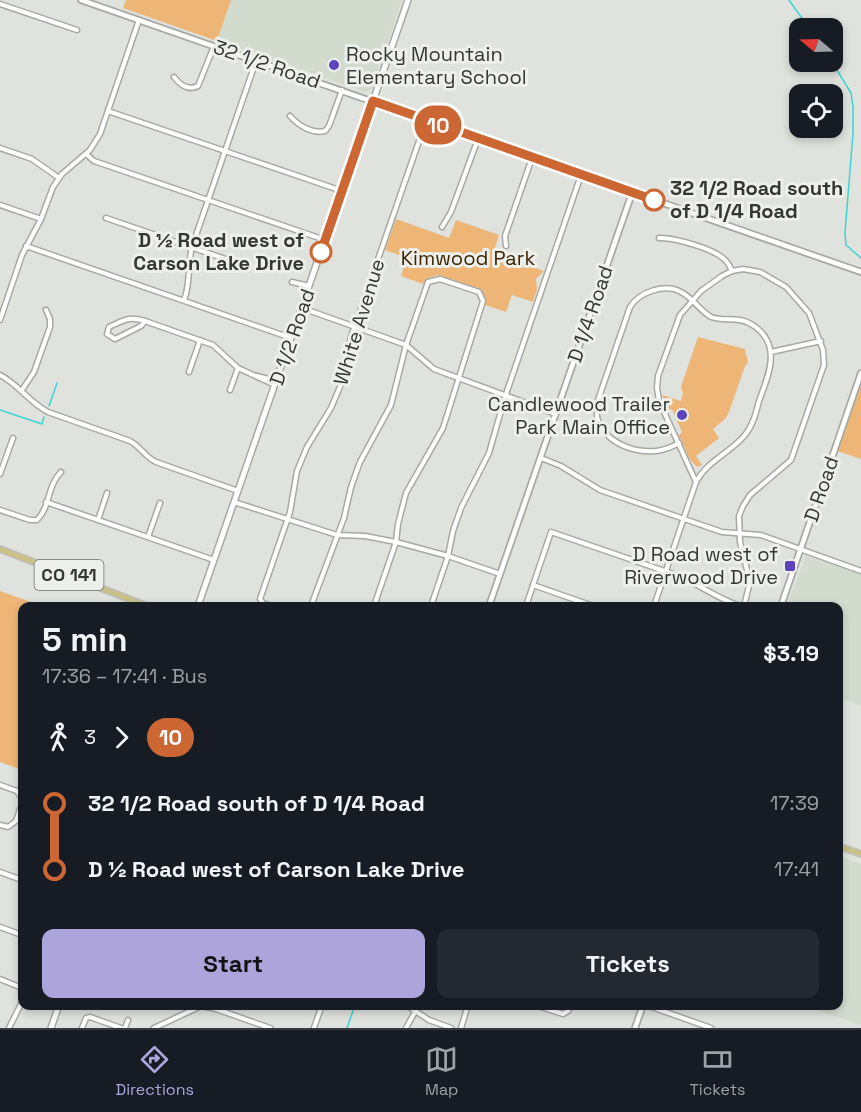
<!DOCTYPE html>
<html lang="en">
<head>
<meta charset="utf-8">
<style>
	body { margin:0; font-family:"Space Grotesk",sans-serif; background:#242831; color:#f1f3f6; height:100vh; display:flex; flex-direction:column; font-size:22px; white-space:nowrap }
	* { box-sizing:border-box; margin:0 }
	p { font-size:20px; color:#9ea1a6 }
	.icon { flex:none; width:33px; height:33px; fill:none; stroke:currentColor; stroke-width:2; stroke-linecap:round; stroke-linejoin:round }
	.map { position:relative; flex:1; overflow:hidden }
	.panel { position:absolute; left:18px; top:602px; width:825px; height:408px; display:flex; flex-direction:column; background:#171b24; border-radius:12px; box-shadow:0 3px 9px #0003 }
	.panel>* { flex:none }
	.badge { padding:0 12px; border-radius:20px; font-size:21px; line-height:39px }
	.needle { width:39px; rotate:289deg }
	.fabs { position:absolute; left:789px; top:18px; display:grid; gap:12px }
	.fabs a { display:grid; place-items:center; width:54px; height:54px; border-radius:12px; background:#171b24; box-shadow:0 3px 9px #0003; font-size:30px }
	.map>.badge { position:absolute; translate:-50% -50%; box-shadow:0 0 0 3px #fff }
	.legs { display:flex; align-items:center; gap:9px; height:66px; padding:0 24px; font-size:20px }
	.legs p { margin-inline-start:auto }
	.overview { display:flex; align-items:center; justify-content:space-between; height:102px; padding:0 24px }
	h1 { font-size:33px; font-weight:700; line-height:45px }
	.primary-button { display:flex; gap:12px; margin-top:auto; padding:12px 24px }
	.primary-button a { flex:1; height:69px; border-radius:12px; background:#aea4dc; color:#111; font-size:24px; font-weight:700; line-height:69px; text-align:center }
	.primary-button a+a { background:#242831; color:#f1f3f6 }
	ul { padding:0 24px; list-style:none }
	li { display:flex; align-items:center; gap:21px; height:66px; font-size:22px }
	li i { display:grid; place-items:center; width:9px; height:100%; margin:0 8px; background:currentColor }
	li i::after { content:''; width:15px; height:15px; margin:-8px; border:4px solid; border-radius:50%; background:#171b24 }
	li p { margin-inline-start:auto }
	li:first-child i { background:linear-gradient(#0000 50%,currentColor 0) }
	li:last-child i { background:linear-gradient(currentColor 50%,#0000 0) }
	.dock { display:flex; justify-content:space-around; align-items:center; height:84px; border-top:2px solid #363941; background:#171b24; font-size:16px; color:#9ea1a6 }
	.dock a { display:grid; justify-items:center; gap:3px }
	.dock .selected { color:#aea4dc }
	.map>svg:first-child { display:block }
</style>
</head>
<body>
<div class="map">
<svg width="861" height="1028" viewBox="0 0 861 1028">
	<rect width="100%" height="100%" fill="#dfe2dd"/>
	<g fill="#d3dace">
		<path d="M231 0H402L372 89 366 92 217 41Z"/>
		<path d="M806 556 861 574V706L839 698 838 606H787Z"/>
		<path d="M839 856 861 864V1025L801 1005H838Z"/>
	</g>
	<g fill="#edb677">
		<path d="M126 0H231L217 41 123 8Z"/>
		<path d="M396 219 449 238 456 220 499 235 493 253 544 271 536 279 537 290 533 302 512 295 506 312 485 305V297L478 289 438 275 428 278 423 284 401 276 407 258 385 250Z"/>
		<path d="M698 337 745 349 748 363 745 366 729 412 726 418 713 429 719 438 696 456 702 465 697 467 689 458 679 435 682 432 672 409 668 410 662 395 681 401 683 393 681 387Z"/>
		<path d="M861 373V459L837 451V442Z"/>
		<path d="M0 591 42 606H22V770L0 762Z"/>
	</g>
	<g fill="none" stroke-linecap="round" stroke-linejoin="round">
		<g stroke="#3dd5d3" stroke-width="1.5">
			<path d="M789 0 809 28"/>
			<path d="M832 62 851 93 853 107V133L845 233 846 245 861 258"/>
			<path d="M49 406 57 383"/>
			<path d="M0 410 42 424 44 417"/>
			<path d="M347 1028 355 1005"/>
		</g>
		<g stroke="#a6a9a4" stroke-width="7">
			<g id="minor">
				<path d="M0 4 77 30"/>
				<path d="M174 77C180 85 188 91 198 86L214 46"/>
				<path d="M108 111 342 191"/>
				<path d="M290 116C299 126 312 134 325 131L329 126 342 90"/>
				<path d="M0 148 32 159 59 178"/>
				<path d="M86 154 94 161 325 240"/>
				<path d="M0 205 41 219"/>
				<path d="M106 218 240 264"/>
				<path d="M442 227 451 212 478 139"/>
				<path d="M659 238C673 237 714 249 724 259 728 262 730 267 732 271"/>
				<path d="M26 246 291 338"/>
				<path d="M506 246 505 236 532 158"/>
				<path d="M292 282 309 286"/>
				<path d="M184 300C191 283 187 265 192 247L256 61"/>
				<path d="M302 308 406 345 434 369 556 414"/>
				<path d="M0 320 22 255 41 219 53 187 62 174 90 150 100 134 139 20"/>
				<path d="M145 321 141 326 115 339 107 334 109 327C125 320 128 316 145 321L213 345 238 368 275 385"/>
				<path d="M771 352 821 341"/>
				<path d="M189 372 200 340"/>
				<path d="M0 375C18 384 30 403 48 412L130 441C141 447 145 457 156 462L238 491"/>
				<path d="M257 376 276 381"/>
				<path d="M22 390 34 372 50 327V319L46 310"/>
				<path d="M230 390 238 368"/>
				<path d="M541 458 561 466 600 490 722 532 761 535 861 571"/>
				<path d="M0 474 13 438"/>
				<path d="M696 482 659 401 657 388 658 376 680 315 701 291 722 276 732 271 743 269 760 272 786 287 809 313 823 350 824 365 791 460 750 495 743 506 739 516 740 542 750 582 744 606"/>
				<path d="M46 502 214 560"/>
				<path d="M234 502 337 535 365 536 396 542 448 556 500 574"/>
				<path d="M0 510 30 520H37C50 508 47 486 61 472"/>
				<path d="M98 520 107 493"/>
				<path d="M148 537 160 503"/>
				<path d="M533 585 593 606"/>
				<path d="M271 606 263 603 260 599 290 512 297 471 307 447 331 408 342 382 351 337 426 121"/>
				<path d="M311 606 344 518 351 487 360 462 391 405 406 345 428 282 440 279 479 292 483 301 443 428 406 493 398 524 396 542 374 606"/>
				<path d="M431 606 448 556 453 531 461 508 489 453 505 397 581 175"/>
				<path d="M526 606 551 532 679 576C700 585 718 599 740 606"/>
				<path d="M654 606 696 482C707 461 730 453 745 435 753 425 756 413 759 401 769 374 783 343 751 324 738 316 724 322 711 317 699 310 693 298 681 292 665 283 639 292 630 307L598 400C589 434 626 454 656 451 665 450 672 447 679 443"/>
				<path d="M0 785 17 791 22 799"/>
				<path d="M0 825 8 827 16 821 22 804"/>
				<path d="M0 872 22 880"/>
				<path d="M0 927 22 935"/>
				<path d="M0 979 22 988"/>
				<path d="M406 1005 429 1020 451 1028"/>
				<path d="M535 1005 563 1014 568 1011 572 1005"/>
				<path d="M646 1005 711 1028"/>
				<path d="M9 1028 22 1002"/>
				<path d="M82 1028 86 1018 90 1017 121 1028"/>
				<path d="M125 1028 128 1020"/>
				<path d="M154 1028 201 1006 216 1009 270 1028"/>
				<path d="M314 1028 322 1005"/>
				<path d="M406 1028 415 1012"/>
				<path d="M461 1028 468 1005"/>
			</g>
		</g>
		<g stroke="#a6a9a4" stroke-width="8">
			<g id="tertiary">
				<path d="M81 0 861 272"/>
				<path d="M489 606 632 193"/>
				<path d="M781 606 861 373"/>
				<path d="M635 1028 643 1005"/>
			</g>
		</g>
		<g stroke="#a6a9a4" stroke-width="8">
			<g id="secondary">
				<path d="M198 606 408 0"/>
				<path d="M51 1028 59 1005"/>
			</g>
		</g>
		<g stroke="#bebfbe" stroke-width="8">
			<g id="primary">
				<path d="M0 549 147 606"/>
				<path d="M838 846 861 854"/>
			</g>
		</g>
		<use href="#minor" stroke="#fff" stroke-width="4"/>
		<use href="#tertiary" stroke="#fff" stroke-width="4.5"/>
		<use href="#secondary" stroke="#fff" stroke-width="5"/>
		<use href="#primary" stroke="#cac186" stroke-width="5"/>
	</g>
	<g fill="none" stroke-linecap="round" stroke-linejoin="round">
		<g stroke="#fff" stroke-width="14">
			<path id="line-1" d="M321 252 373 101 654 200"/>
		</g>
		<use href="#line-1" stroke="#c63" stroke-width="9"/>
	</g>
	<g fill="#5d44bd" stroke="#edefeb" stroke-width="2">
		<circle cx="334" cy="65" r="6"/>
		<circle cx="682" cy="415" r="6"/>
		<rect x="784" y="560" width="12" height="12" rx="3"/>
	</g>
	<g fill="#fff" stroke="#c63" stroke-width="3">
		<circle cx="654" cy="200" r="10"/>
		<circle cx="321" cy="252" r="10"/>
	</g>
	<g text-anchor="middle" stroke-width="6" stroke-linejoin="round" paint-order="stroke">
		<rect fill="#edefeb" stroke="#6c6e6c" stroke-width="1.5" x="34.5" y="560" width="69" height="30" rx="4.5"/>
		<g font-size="18" font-weight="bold" fill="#353635">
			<text x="69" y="581">CO 141</text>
		</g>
		<g font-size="20" fill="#353635" stroke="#edefeb" text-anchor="end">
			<text x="346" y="61" text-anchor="start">Rocky Mountain<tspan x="346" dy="23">Elementary School</tspan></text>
			<text x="670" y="411">Candlewood Trailer<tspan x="670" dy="23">Park Main Office</tspan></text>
			<text x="778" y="561">D Road west of<tspan x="778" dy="23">Riverwood Drive</tspan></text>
		</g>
		<g font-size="20" fill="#353635" stroke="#edefeb">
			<text transform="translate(267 64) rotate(19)" y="7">32 1/2 Road</text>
			<text transform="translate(590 314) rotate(-71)" y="7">D 1/4 Road</text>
			<text transform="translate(359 322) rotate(-73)" y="7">White Avenue</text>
			<text transform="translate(292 337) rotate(-71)" y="7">D 1/2 Road</text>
			<text transform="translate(821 489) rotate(-71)" y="7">D Road</text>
		</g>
		<g font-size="20" font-weight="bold" fill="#353635" stroke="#edefeb" text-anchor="start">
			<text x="670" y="195">32 1/2 Road south<tspan x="670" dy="23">of D 1/4 Road</tspan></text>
			<text x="304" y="247" text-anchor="end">D ½ Road west of<tspan x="304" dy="23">Carson Lake Drive</tspan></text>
		</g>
		<g font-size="20" fill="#3e2401" stroke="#edefeb">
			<text x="468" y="265">Kimwood Park</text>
		</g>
	</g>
</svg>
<div class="fabs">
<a><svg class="needle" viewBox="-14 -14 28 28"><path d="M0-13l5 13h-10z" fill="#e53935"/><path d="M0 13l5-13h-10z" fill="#9ea1a6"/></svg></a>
<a><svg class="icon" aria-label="locate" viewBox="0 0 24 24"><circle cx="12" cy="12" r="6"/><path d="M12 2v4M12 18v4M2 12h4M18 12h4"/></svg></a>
</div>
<b class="badge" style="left:438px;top:125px;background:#c63;color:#fff">10</b>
<section class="panel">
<div class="overview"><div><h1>5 min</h1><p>17:36 – 17:41 · Bus</p></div><b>$3.19</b></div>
<div class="legs"><svg class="icon" aria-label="walk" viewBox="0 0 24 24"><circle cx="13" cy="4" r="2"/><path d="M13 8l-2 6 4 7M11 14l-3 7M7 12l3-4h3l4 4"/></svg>3<svg class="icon" aria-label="forward" viewBox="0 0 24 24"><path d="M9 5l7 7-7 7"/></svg><b class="badge" style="background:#c63;color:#fff">10</b></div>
<ul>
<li><i style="color:#c63"></i><b>32 1/2 Road south of D 1/4 Road</b><p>17:39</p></li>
<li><i style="color:#c63"></i><b>D ½ Road west of Carson Lake Drive</b><p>17:41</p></li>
</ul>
<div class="primary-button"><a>Start</a><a>Tickets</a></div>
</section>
</div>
<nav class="dock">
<a class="selected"><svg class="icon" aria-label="directions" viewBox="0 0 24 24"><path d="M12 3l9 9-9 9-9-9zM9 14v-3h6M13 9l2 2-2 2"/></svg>Directions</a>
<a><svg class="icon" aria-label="map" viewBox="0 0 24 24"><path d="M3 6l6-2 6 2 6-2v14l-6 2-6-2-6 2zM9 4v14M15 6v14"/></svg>Map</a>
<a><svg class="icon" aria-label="tickets" viewBox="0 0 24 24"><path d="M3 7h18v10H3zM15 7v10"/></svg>Tickets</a>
</nav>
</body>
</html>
